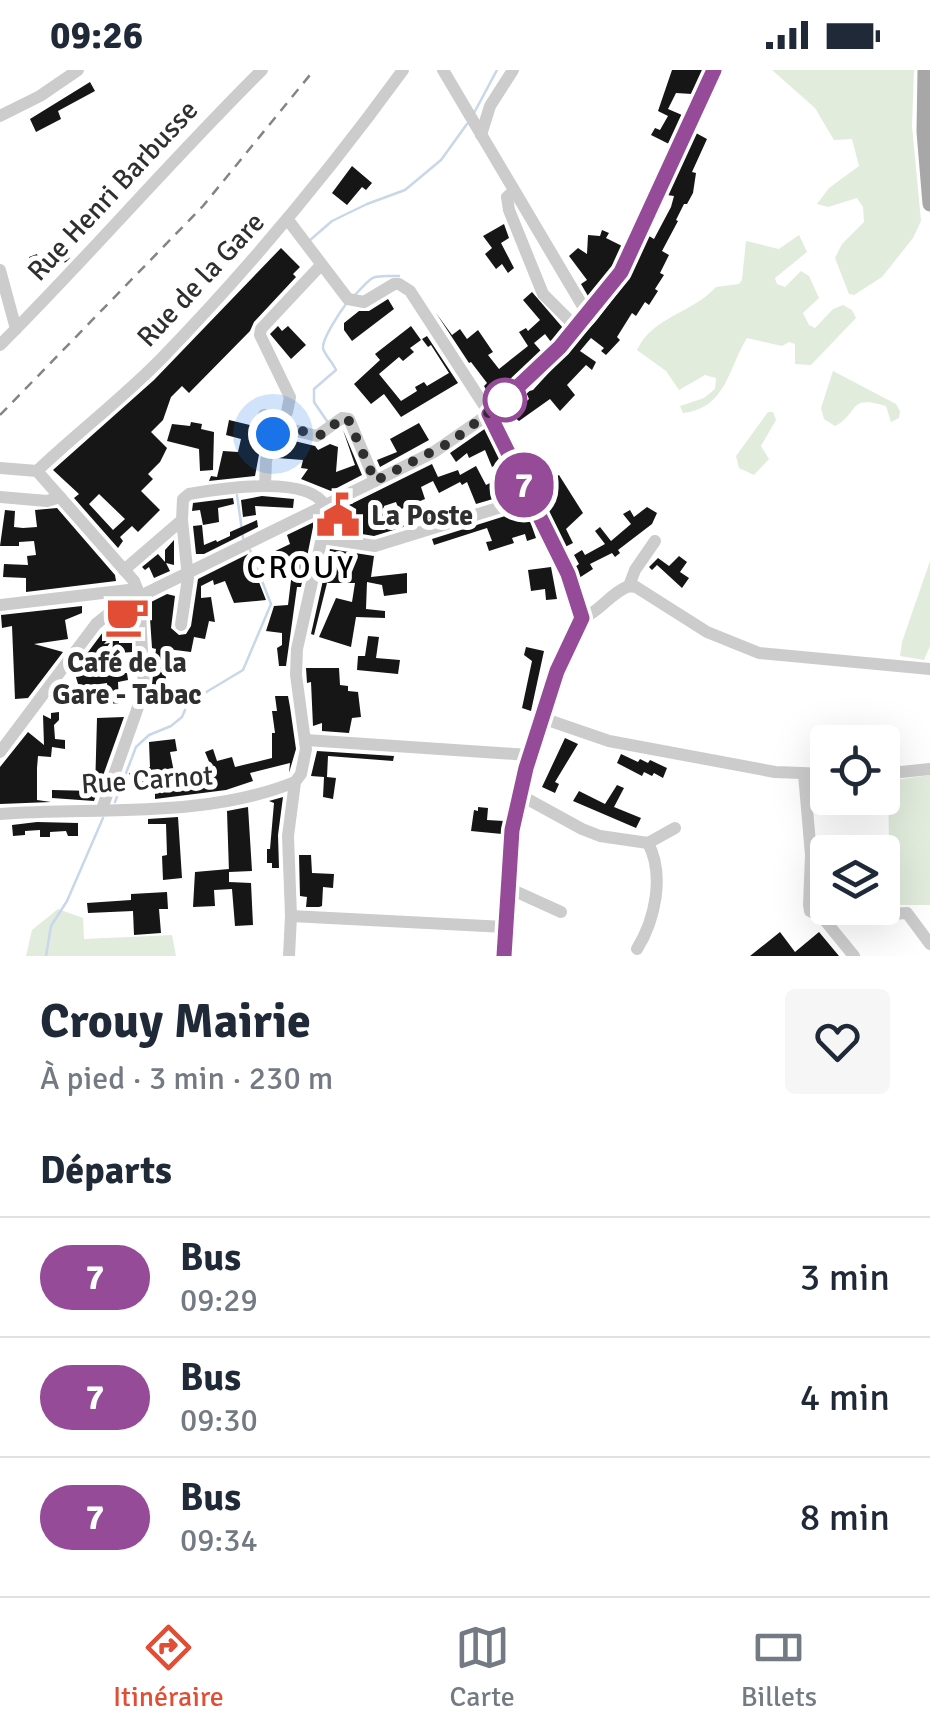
<!DOCTYPE html>
<html lang="fr">
<head>
<meta charset="utf-8">
<style>
	body { margin:0; font-family:Signika,sans-serif; background:#f6f6f7; color:#1f2937; height:100vh; display:flex; flex-direction:column; font-size:38px; white-space:nowrap }
	* { box-sizing:border-box; margin:0 }
	p { font-size:32px; color:#747a83 }
	.icon { flex:none; width:55px; height:55px; fill:none; stroke:currentColor; stroke-width:2; stroke-linecap:round; stroke-linejoin:round }
	.map { position:relative; height:886px; overflow:hidden }
	.side { display:flex; flex-direction:column; background:#fff; flex:1 }
	.side>* { flex:none }
	.badge { padding:0 20px; border-radius:32px; font-size:35px; line-height:65px }
	.controls { position:absolute; left:810px; top:655px; display:grid; gap:20px }
	.controls a { display:grid; place-items:center; width:90px; height:90px; border-radius:10px; background:#fff; box-shadow:0 10px 40px #0002; font-size:50px }
	.you { position:absolute; width:50px; height:50px; margin:-25px; border:8px solid #fff; border-radius:50%; background:#1a73e8; box-shadow:0 0 0 15px #1a73e833 }
	.map>.badge { position:absolute; translate:-50% -50%; box-shadow:0 0 0 5px #fff }
	h2 { padding:0 40px; font-size:38px; line-height:90px }
	.round { display:grid; place-items:center; flex:none; width:105px; height:105px; border-radius:10px; background:#f6f6f7 }
	.headline { display:flex; align-items:center; justify-content:space-between; height:170px; padding:0 40px }
	h1 { font-size:48px; font-weight:800; line-height:75px }
	ul { padding:0; list-style:none }
	li { display:flex; align-items:center; gap:30px; height:120px; padding:0 40px; border-top:2px solid #e0e1e3 }
	li div { flex:1 }
	li b { display:block; font-size:38px }
	li em { font-style:normal }
	li .badge { min-width:110px; font-weight:700; text-align:center }
	.status { display:flex; justify-content:space-between; align-items:center; height:70px; padding:0 50px; background:#fff; direction:ltr }
	.status svg { height:28px; fill:currentColor }
	.tabs { display:flex; justify-content:space-around; align-items:center; height:140px; border-top:2px solid #e0e1e3; background:#fff; font-size:28px; color:#747a83 }
	.tabs a { display:grid; justify-items:center; gap:5px }
	.tabs .selected { color:#e14e35 }
	.map>svg:first-child { display:block }
</style>
</head>
<body>
<div class="status"><b>09:26</b><svg viewBox="0 0 49 12"><path d="M0 12V9h3v3zM5 12V6h3v6zM10 12V3h3v9zM15 12V0h3v12zM26 1h20v11H26zM47 4h2v5h-2z"/></svg></div>
<div class="map">
<svg width="930" height="886" viewBox="0 0 930 886">
	<rect width="100%" height="100%" fill="#fff"/>
	<g fill="#e1ecdd">
		<path d="M772 0H914L912 56 921 151 913 168 882 207 854 225 849 224 835 188 842 174 864 152 863 137 857 128 828 137 817 134 829 118 859 96 852 69 834 70 815 38Z"/>
		<path d="M799 165 807 182 775 208 777 214 785 217 801 201 809 206 819 228 803 243 809 255 815 258 833 239 843 235 852 240 856 248 811 295 795 294V274L789 272 782 276 747 268C728 298 727 338 683 343L680 336 704 328 715 319 716 308 705 305 679 320 666 301 637 280C653 246 693 243 716 217L739 214 742 210 746 171 779 179Z"/>
		<path d="M833 301 896 334 900 341 899 348 891 352 886 336C847 324 860 343 835 356L824 349 821 338Z"/>
		<path d="M768 342H773L776 350 761 376 769 389 754 405 739 398 736 386Z"/>
		<path d="M930 491V576L924 590 900 586 902 572Z"/>
		<path d="M930 705V835H890L888 711Z"/>
		<path d="M58 839 83 848 84 869 172 865 176 886H26L32 860Z"/>
	</g>
	<g fill="none" stroke-linecap="round" stroke-linejoin="round">
		<g stroke="#c9d7eb" stroke-width="2.5">
			<path d="M474 43 497 0"/>
			<path d="M309 171 332 151 367 134 405 120 441 90 467 54"/>
			<path d="M355 225C375 203 371 206 399 206"/>
			<path d="M329 354 314 332V319L336 300C333 293 324 284 323 278 322 269 340 242 346 234"/>
			<path d="M237 425 243 468"/>
			<path d="M115 732 136 677 149 665 171 656 182 647 188 633 243 600 271 534 250 480"/>
			<path d="M46 886 51 856 67 831 103 748"/>
		</g>
	</g>
	<g fill="#161616" fill-rule="evenodd">
		<path d="M672 0H703L692 24 676 23 668 39 682 45 669 74 651 65 655 58 660 60 668 46 658 41Z"/>
		<path d="M90 12 95 21 58 41 61 49 36 62 30 49Z"/>
		<path d="M696 63 707 69 692 102 696 103 693 123 687 134H684L676 150 678 151 662 181 669 185 660 203 664 205 655 219 658 221 649 235 645 232 636 246 632 243 617 267 620 270 606 285 601 281 604 278 591 268 580 281 596 292 592 300 586 295 567 315 575 325 560 341 550 329 519 351 511 345 529 329 526 322 533 320 596 251 630 207 649 166 654 169 671 137 674 126 667 125Z"/>
		<path d="M352 96 372 113 366 120 362 117 347 135 332 123Z"/>
		<path d="M504 154 509 168 501 173 514 198 508 203 502 194 496 199 485 184 492 178 483 166Z"/>
		<path d="M602 160 609 163 606 168 622 176 612 197 588 226 581 214 587 210 569 186 578 178 587 184 588 165 600 166Z"/>
		<path d="M281 178 300 197 293 204 296 207 254 252 250 261 189 323 182 316 171 327 163 350 151 362 167 378 160 392 148 404 153 409 141 421 160 440 138 462 132 456 120 467 123 471 118 478 74 428 79 424 53 400 154 310ZM99 424 125 449 113 460 89 434Z"/>
		<path d="M68 181 70 188 66 192 47 199 50 207 37 212 29 187 37 184 39 192Z"/>
		<path d="M532 222 563 258 551 272 545 264 534 273 541 281 491 328 484 316 487 313 471 292 469 293 436 243 452 265 460 259 467 269 478 260 493 282 488 285 499 299 528 276 519 262 526 258 528 261 540 250 523 230Z"/>
		<path d="M388 229 394 239 352 271 344 260V253L359 241H369Z"/>
		<path d="M278 256 282 261 288 256 306 275 291 289 270 264Z"/>
		<path d="M411 256 421 270 410 278 414 282 403 291 399 287 379 304 401 331 417 321 415 317 424 312 427 316 449 303 431 275 428 277 422 269 427 266 458 313 401 347 384 324 371 334 354 314 380 290 375 284Z"/>
		<path d="M229 350 254 356 257 351 264 358 255 406 209 411 211 406 217 407 223 381 238 382 241 369 226 365Z"/>
		<path d="M191 352 202 354 201 359 214 362 213 400 200 401 199 379 167 371 172 354 190 356Z"/>
		<path d="M419 353 429 370 380 397 377 390 397 382 390 369Z"/>
		<path d="M486 358 503 392 492 397 485 380 469 388 467 383 456 392 450 383Z"/>
		<path d="M343 360 362 405 331 421 301 409 308 399 301 398 303 390 277 388 282 368 315 376 318 380 330 374 338 377 336 402 355 395Z"/>
		<path d="M531 392 541 413 559 405 583 443 566 459 573 473 565 477 526 394Z"/>
		<path d="M432 394 438 407 458 400 460 405 476 396 486 415 508 404 517 422 476 434 467 412 462 415 460 412 439 423 433 411 421 417 425 429 399 440 396 432 384 436 388 459 452 442 374 466 337 460V456H334L335 442Z"/>
		<path d="M262 426 294 429 293 438 255 436 256 445 243 447 241 430Z"/>
		<path d="M233 428 234 434 218 438 219 452 203 455 200 440 192 441 193 433Z"/>
		<path d="M647 437 657 443 652 454 618 480 620 483 615 487 612 483 590 494 593 499 579 508 575 497 579 494 574 485 582 480 585 485 605 474 595 461 600 457 611 471 631 454 623 444 630 440 634 447Z"/>
		<path d="M57 438 115 505 116 511 26 522V508L3 507 4 494 28 495 27 486 36 485 34 471 19 472V476H0L5 440 15 441 14 457 23 458 37 457 35 440Z"/>
		<path d="M521 441 522 448H529L536 468 527 471 525 464 512 468 514 473 489 481 486 472 492 471 487 458 434 475 432 469Z"/>
		<path d="M257 450 258 457 204 484H196L193 456 202 455 204 475 216 470 217 472 230 466V462Z"/>
		<path d="M314 452 301 517H297L286 596H279L277 578 282 575V563L266 561 274 536 288 535 294 486 271 497 268 488 269 484 290 474 287 465Z"/>
		<path d="M174 470V495L166 493 170 501 154 508 149 497 145 500 142 497 158 484 165 492V480Z"/>
		<path d="M330 479 374 486 371 507 407 503V523L384 526 382 515 367 512 366 539 385 541V548L356 547 351 577 319 567 336 528 352 532 355 513H327L314 565 311 564Z"/>
		<path d="M248 484 266 530 234 533 225 511 214 515 213 510 201 516V528L211 527 215 552 209 551 205 569 194 567 191 582 167 579 165 601 168 624 165 636 150 632 156 579 152 578 149 533 167 524 175 526 171 558 179 565 186 564 191 556 198 509Z"/>
		<path d="M679 486 687 492 680 502 689 508 682 518 657 495 652 500 649 497 658 488 669 496Z"/>
		<path d="M551 497 557 529 546 530 545 519 531 521 528 500Z"/>
		<path d="M82 536V543L65 550 68 569 34 574 63 582 28 628 15 629 12 556 2 558 1 545Z"/>
		<path d="M103 562 110 567 104 574 110 573 89 599 112 601 113 564H119V573H132V582L119 583 120 603H127L128 610 118 612 119 633 109 634 107 613 79 617 74 601Z"/>
		<path d="M368 566 379 567 376 588 400 590 398 604 357 600 358 586H365Z"/>
		<path d="M526 577 544 581 531 641 522 638 532 591 524 585Z"/>
		<path d="M306 598H339L340 615 348 616V621L358 622 361 647 352 648 349 663 322 661V653L313 656 311 612 307 613Z"/>
		<path d="M275 626H288L290 637 296 679 289 703 290 693 250 703 253 711 226 720 155 729V717H138L131 709 129 703 145 702 146 697H150L149 672 175 669 177 681 170 682 176 712 182 710 184 717 213 713 208 700 212 699 205 682 213 679 217 691 232 687 235 697 272 688V663H275L272 641H277Z"/>
		<path d="M59 642V650L54 655 55 669 65 670V679L52 677 51 687 38 686 37 698V730L51 732 0 734V697L28 662 44 675 43 645 51 649V643Z"/>
		<path d="M124 647 94 731 52 728V720L95 721 97 648Z"/>
		<path d="M565 668 578 674 555 712 559 714 555 723 542 717Z"/>
		<path d="M317 681 394 686 393 691 328 686 327 707 336 708 333 729 323 727 324 707 311 706Z"/>
		<path d="M621 684 638 692 640 689 648 693 650 690 667 698 663 708 654 703 652 706 644 702 642 706 617 693Z"/>
		<path d="M617 715 624 718 614 737 641 748 636 758 573 731 579 721 605 734Z"/>
		<path d="M283 727 278 765 279 798H272V793H267V779H270L274 733 269 731Z"/>
		<path d="M248 737 252 801 229 802 227 741Z"/>
		<path d="M478 737 488 738 487 750 504 751 502 764 471 761 474 740 478 741Z"/>
		<path d="M178 747 182 808 163 810 162 786 167 785 166 754H148V749Z"/>
		<path d="M37 752 78 753V766H68L66 761 50 762V767H40V760L25 761V765L13 766 12 755Z"/>
		<path d="M299 785H311L312 803 334 804 333 818 323 817 322 836 319 837H306L307 827 300 826Z"/>
		<path d="M229 799V812L251 813 253 855 235 856 232 819 214 820 215 836 193 837 195 802Z"/>
		<path d="M167 822 168 839H159L161 863 134 865 133 841 88 843 87 833 131 830V824Z"/>
		<path d="M780 862 795 882 819 862 839 886H750Z"/>
	</g>
	<g fill="none" stroke-linecap="round" stroke-linejoin="round">
		<g stroke="#ccc" stroke-width="12">
			<path d="M443 0 588 245"/>
			<path d="M0 46 40 26 78 0"/>
			<path d="M481 65 490 36 513 0"/>
			<path d="M514 121 507 127 509 140 543 224 577 258"/>
			<path d="M288 150 348 229 364 232 394 214H399L410 221 493 349 567 504 583 548 557 601 526 698 512 760 504 886"/>
			<path d="M0 200 16 259"/>
			<path d="M0 275C90 185 172 89 262 0"/>
			<path d="M264 345 277 356 317 366 342 348 349 349 375 411"/>
			<path d="M0 398 37 401C78 362 122 329 162 288 249 198 329 102 403 0"/>
			<path d="M37 401 134 511 139 524 144 620 102 739"/>
			<path d="M265 416 266 391 273 363 287 342 290 327 260 265 261 259 321 195"/>
			<path d="M0 427 47 431 60 427"/>
			<path d="M322 468 375 476 530 428"/>
			<path d="M124 500 182 450 183 429 189 424C218 419 309 404 325 436"/>
			<path d="M629 516 635 500 655 471"/>
			<path d="M0 535 137 519"/>
			<path d="M583 548C601 541 610 523 629 516L636 517 707 562 759 583 930 599"/>
			<path d="M181 555 188 508 182 450"/>
			<path d="M542 648 609 671 775 702 828 704"/>
			<path d="M306 670 529 685"/>
			<path d="M0 682 96 554 116 538 434 382 489 344 560 277 621 202 714 0"/>
			<path d="M804 704 811 785 809 835 810 841 823 848"/>
			<path d="M882 704 930 699"/>
			<path d="M520 725 582 759 600 766 648 773"/>
			<path d="M0 744C96 737 204 749 295 712"/>
			<path d="M508 818 561 842"/>
			<path d="M291 846 505 857"/>
			<path d="M637 879C655 850 665 805 648 773L675 758"/>
			<path d="M289 886 291 846 288 766 295 712 301 704 306 679 296 605 297 579 323 463 325 436"/>
			<path d="M854 886 823 848 907 843 930 874"/>
		</g>
		<path stroke="#a7a7a7" stroke-width="15" d="M925 0 924 62 930 134"/>
		<path stroke="#848484" stroke-width="2.5" stroke-dasharray="10 8" stroke-linecap="butt" d="M0 345 203 136 314 0"/>
	</g>
	<g fill="none" stroke-linecap="round" stroke-linejoin="round">
		<g stroke="#fff" stroke-width="22">
			<path id="line" d="M504 886 512 760 526 698 557 601 582 548 568 504 489 344 560 277 621 202 714 0"/>
		</g>
		<use href="#line" stroke="#954b97" stroke-width="15"/>
		<path stroke="#2f2f2f" stroke-width="10" stroke-dasharray="0 18" d="M273 364 276 356 322 365 342 348 348 349 375 411 451 372 505 330"/>
	</g>
	<defs>
		<g id="civic-bare" transform="scale(3.45)"><path d="M-.6-6.5H3V-4.5H.6V-3L4-1V1h2V6H-6V1h2V-1L-.6-3ZM-1.2 2.5V6h2.4V2.5Z" fill="#e14e35" stroke="#fff" stroke-width="2.5" paint-order="stroke"/></g>
		<g id="cafe-bare" transform="scale(3.45)"><path d="M-5.5-4.5H6V0H3Q3 3.5 0 3.5H-2.5Q-5.5 3.5-5.5 0ZM3-3.2v2h1.7v-2ZM-6 4.5H4V6H-6Z" fill="#e14e35" stroke="#fff" stroke-width="2.5" paint-order="stroke"/></g>
	</defs>
	<g fill-rule="evenodd">
		<use href="#civic-bare" x="338" y="445"/>
		<use href="#cafe-bare" x="127" y="546"/>
	</g>
	<circle fill="#fff" stroke="#954b97" stroke-width="5" cx="505" cy="330" r="20"/>
	<g text-anchor="middle" stroke-width="10" stroke-linejoin="round" paint-order="stroke">
		<g font-size="28" fill="#2f2f2f" stroke="#fff">
			<text transform="translate(112 120) rotate(-47)" y="10">Rue Henri Barbusse</text>
			<text transform="translate(200 209) rotate(-47)" y="10">Rue de la Gare</text>
			<text transform="translate(147 709) rotate(-4)" y="10">Rue Carnot</text>
		</g>
		<g font-size="28" font-weight="bold" fill="#2f2f2f" stroke="#fff" text-anchor="start">
			<text x="371" y="455">La Poste</text>
			<text x="127" y="602" text-anchor="middle">Café de la<tspan x="127" dy="32">Gare - Tabac</tspan></text>
		</g>
		<g font-size="32" letter-spacing="2.5" fill="#000" stroke="#fff">
			<text x="301" y="508">CROUY</text>
		</g>
	</g>
</svg>
<div class="controls">
<a><svg class="icon" aria-label="locate" viewBox="0 0 24 24"><circle cx="12" cy="12" r="6"/><path d="M12 2v4M12 18v4M2 12h4M18 12h4"/></svg></a>
<a><svg class="icon" aria-label="layers" viewBox="0 0 24 24"><path d="M12 4l9 5-9 5-9-5zM3 14l9 5 9-5"/></svg></a>
</div>
<div class="you" style="left:273px;top:364px"></div>
<b class="badge" style="left:524px;top:415px;background:#954b97;color:#fff">7</b>
</div>
<section class="side">
<div class="headline"><div><h1>Crouy Mairie</h1><p>À pied · 3 min · 230 m</p></div><a class="round"><svg class="icon" aria-label="heart" viewBox="0 0 24 24"><path d="M12 20l-8-8c-3-5 5-10 8-4 3-6 11-1 8 4z"/></svg></a></div>
<h2>Départs</h2>
<ul>
<li><span class="badge" style="background:#954b97;color:#fff">7</span><div><b>Bus</b><p>09:29</p></div><em>3 min</em></li>
<li><span class="badge" style="background:#954b97;color:#fff">7</span><div><b>Bus</b><p>09:30</p></div><em>4 min</em></li>
<li><span class="badge" style="background:#954b97;color:#fff">7</span><div><b>Bus</b><p>09:34</p></div><em>8 min</em></li>
</ul>
</section>
<nav class="tabs">
<a class="selected"><svg class="icon" aria-label="directions" viewBox="0 0 24 24"><path d="M12 3l9 9-9 9-9-9zM9 14v-3h6M13 9l2 2-2 2"/></svg>Itinéraire</a>
<a><svg class="icon" aria-label="map" viewBox="0 0 24 24"><path d="M3 6l6-2 6 2 6-2v14l-6 2-6-2-6 2zM9 4v14M15 6v14"/></svg>Carte</a>
<a><svg class="icon" aria-label="tickets" viewBox="0 0 24 24"><path d="M3 7h18v10H3zM15 7v10"/></svg>Billets</a>
</nav>
</body>
</html>
